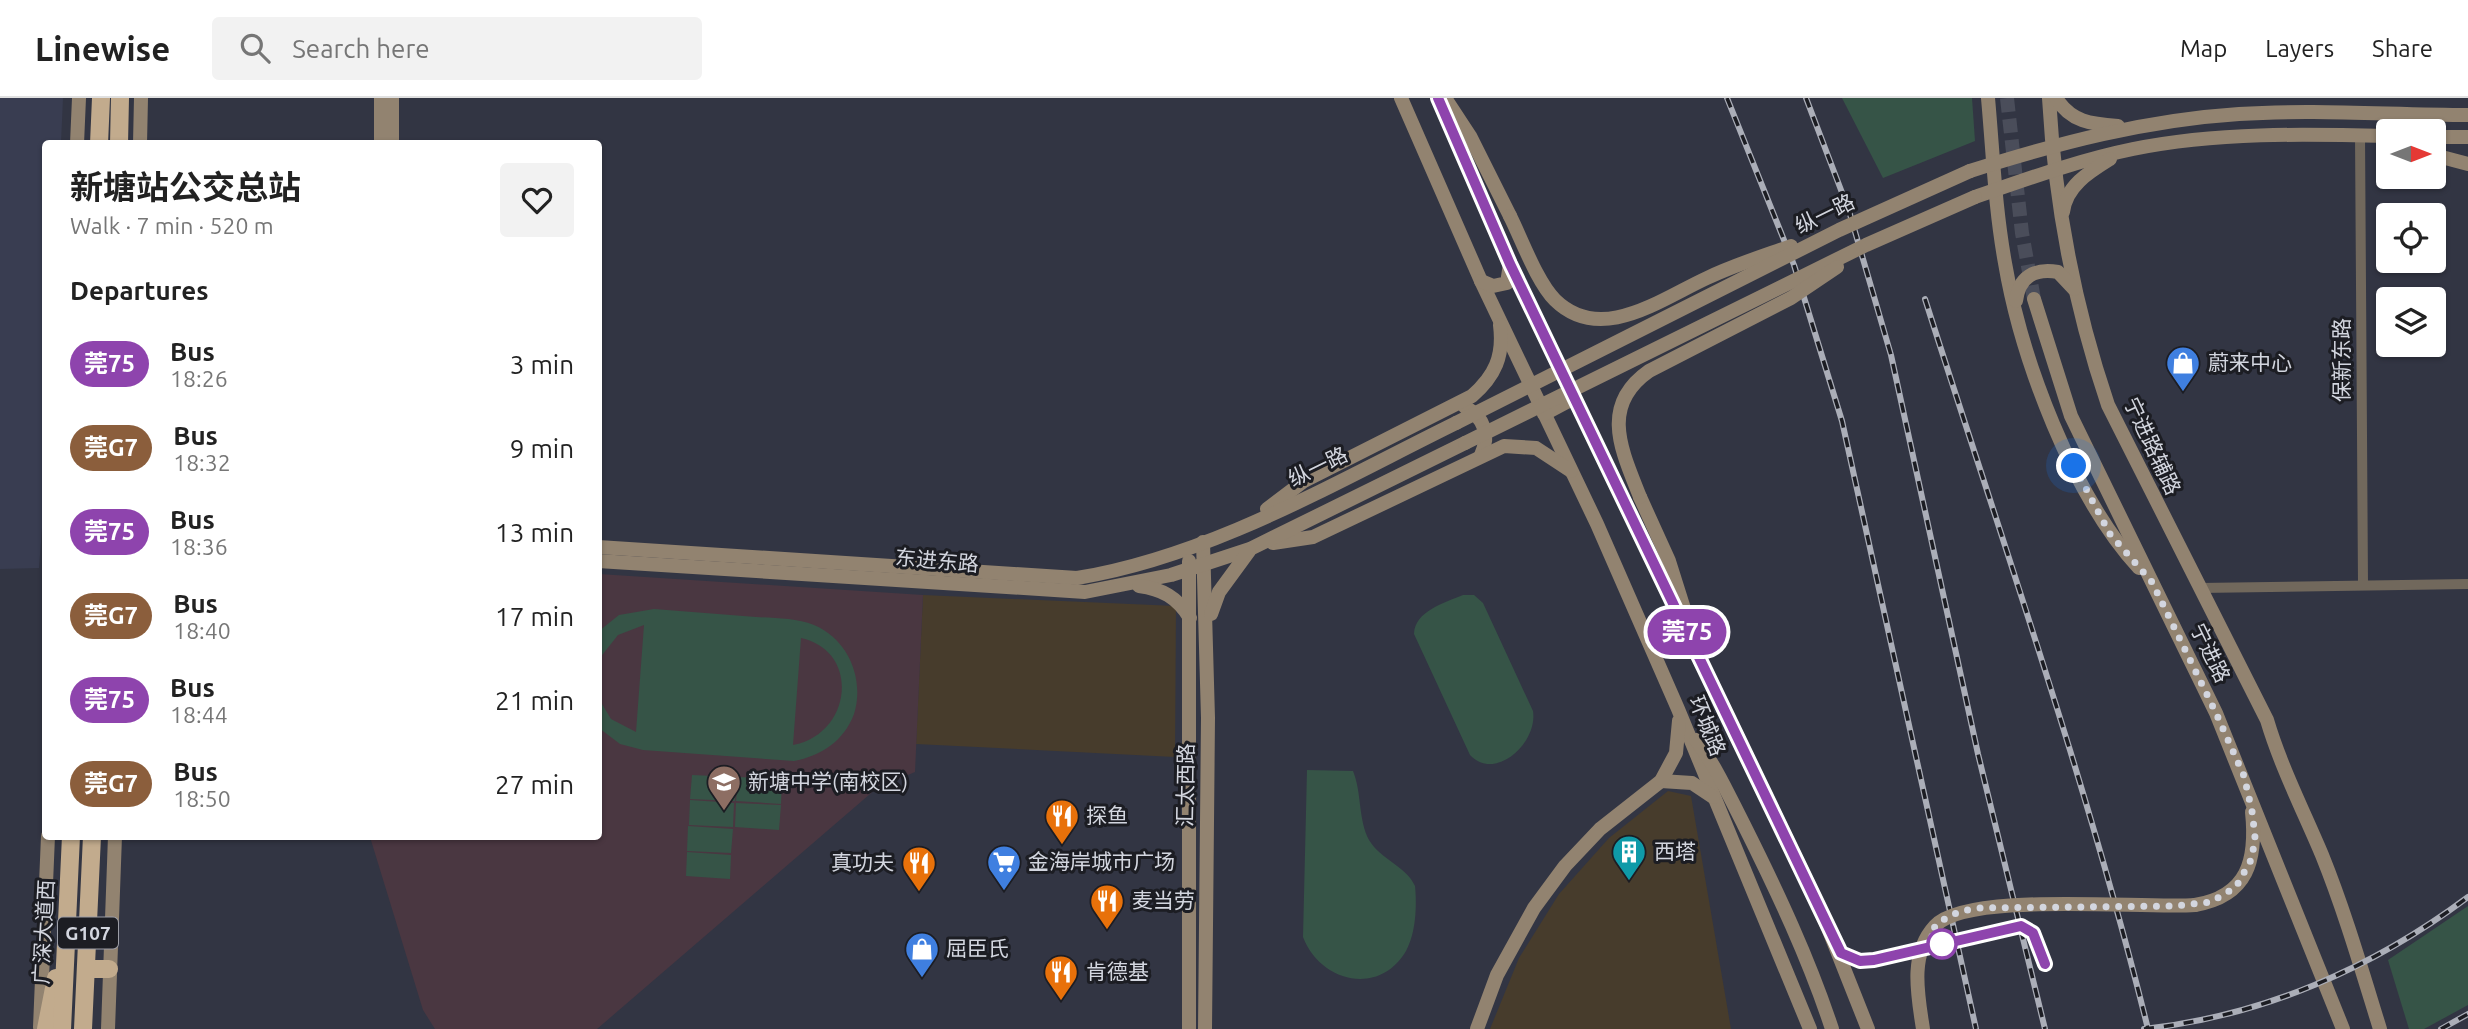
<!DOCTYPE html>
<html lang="en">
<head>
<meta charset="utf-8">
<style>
	body { margin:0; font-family:Ubuntu,"Noto Sans SC",sans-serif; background:#f2f2f2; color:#222; height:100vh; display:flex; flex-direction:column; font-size:26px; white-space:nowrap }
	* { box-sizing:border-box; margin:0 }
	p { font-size:23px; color:#767676 }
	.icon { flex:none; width:38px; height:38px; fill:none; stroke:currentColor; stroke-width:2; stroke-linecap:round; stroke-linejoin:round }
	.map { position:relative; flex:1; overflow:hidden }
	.panel { position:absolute; left:42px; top:42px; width:560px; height:700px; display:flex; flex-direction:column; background:#fff; border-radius:7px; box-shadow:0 2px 5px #0004 }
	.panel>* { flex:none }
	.badge { padding:0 14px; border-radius:23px; font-size:24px; line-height:46px }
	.needle { width:46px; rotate:90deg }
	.controls { position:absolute; left:2376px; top:21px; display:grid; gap:14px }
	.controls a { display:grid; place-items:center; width:70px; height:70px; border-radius:7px; background:#fff; box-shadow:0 2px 5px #0004; font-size:35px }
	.you { position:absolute; width:35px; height:35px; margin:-18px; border:5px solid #fff; border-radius:50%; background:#1a73e8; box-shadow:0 0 0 10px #1a73e833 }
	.map>.badge { position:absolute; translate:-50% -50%; box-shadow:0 0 0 4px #fff }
	h2 { padding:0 28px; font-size:26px; line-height:63px }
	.round { display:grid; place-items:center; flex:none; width:74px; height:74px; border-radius:7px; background:#f2f2f2 }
	.overview { display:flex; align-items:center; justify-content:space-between; height:119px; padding:0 28px }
	h1 { font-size:33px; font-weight:700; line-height:52px }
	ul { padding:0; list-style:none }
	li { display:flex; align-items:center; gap:21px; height:84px; padding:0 28px }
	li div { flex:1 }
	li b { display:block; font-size:26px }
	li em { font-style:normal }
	li .badge { min-width:77px; font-weight:700; text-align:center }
	header { display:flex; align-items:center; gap:42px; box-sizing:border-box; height:98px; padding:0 35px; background:#fff; border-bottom:2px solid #e0e0e0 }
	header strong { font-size:33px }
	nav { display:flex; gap:38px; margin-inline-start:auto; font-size:24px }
	.search { width:490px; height:63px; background:#f2f2f2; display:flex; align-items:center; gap:18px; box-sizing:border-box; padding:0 24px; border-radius:7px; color:#767676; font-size:26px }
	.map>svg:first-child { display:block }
</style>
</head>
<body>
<header>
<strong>Linewise</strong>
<div class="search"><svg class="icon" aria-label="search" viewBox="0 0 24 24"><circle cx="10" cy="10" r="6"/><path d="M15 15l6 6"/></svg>Search here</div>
<nav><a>Map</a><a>Layers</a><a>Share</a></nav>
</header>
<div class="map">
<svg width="2468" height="931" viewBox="0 0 2468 931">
	<rect width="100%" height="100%" fill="#323543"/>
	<g fill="#473c2c">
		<path d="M923 497 1176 508 1175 659 916 646Z"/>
		<path d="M1668 693 1691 698 1731 931H1490L1519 860 1559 796 1609 740Z"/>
	</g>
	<path fill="#393d51" d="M0 0H63L61 45 46 46V378L39 470 0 471Z"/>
	<path fill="#4a3741" d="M599 476 923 497 915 674 877 690 597 931H435L423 912 370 739 598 738Z"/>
	<g fill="#365447" fill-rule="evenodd">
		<path d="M1842 0H1972L1975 43 1883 80Z"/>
		<path d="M1463 497H1474L1483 505 1533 613C1538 645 1495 684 1470 657L1414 536C1415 513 1444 505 1463 497Z"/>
		<path d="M654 511C688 514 722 516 756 519 775 520 796 520 814 527 848 541 865 581 854 616 844 643 821 658 794 663L643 652 620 646 599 630V601L611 621 636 634 644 527 618 537 599 561V533L619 517ZM801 540C861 553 852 636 793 647Z"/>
		<path d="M1307 672 1353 673C1362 695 1358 721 1369 742 1381 762 1406 768 1415 788 1417 808 1416 835 1406 853 1379 899 1320 884 1303 839Z"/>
		<path d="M692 677 736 679 735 703 690 701Z"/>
		<path d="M738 679 782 681 781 706 736 703Z"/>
		<path d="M690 702 734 705 733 729 689 727Z"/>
		<path d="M736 705 781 707 779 732 735 729Z"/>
		<path d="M688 728 733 731 731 755 687 753Z"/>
		<path d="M687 754 731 757 730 781 686 778Z"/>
		<path d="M2468 808V907L2424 931H2409L2388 862Z"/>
	</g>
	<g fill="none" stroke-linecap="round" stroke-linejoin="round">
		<path stroke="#4a4d5a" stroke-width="14" stroke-dasharray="14 7" stroke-linecap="butt" d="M2007 0 2022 135 2034 201"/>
		<g stroke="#71685c" stroke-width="10">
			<path d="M2360 37 2363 487"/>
			<path d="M2199 490 2468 486"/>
		</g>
		<g stroke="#928370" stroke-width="14">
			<path d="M1401 0 1481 183 1597 426 1678 611 1810 931"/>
			<path d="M1438 0 1510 166 1820 810 1868 931"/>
			<path d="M1445 0 1470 38 1510 118"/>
			<path d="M1988 0C1993 55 1995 110 2005 165 2021 260 2073 399 2139 470"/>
			<path d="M2049 0C2055 106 2074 207 2108 307L2267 622C2281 669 2303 712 2322 757 2345 814 2362 873 2380 931"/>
			<path d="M2056 0C2071 24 2091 26 2118 28"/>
			<path d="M2434 39H2468"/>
			<path d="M77 46 79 0"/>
			<path d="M140 46 141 0"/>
			<path d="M381 46V0"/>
			<path d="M392 46V0"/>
			<path d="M2434 57 2468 66"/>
			<path d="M1970 73C2058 45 2146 22 2239 16 2315 11 2392 17 2468 17"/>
			<path d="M1975 99C2027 81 2079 62 2133 51 2217 34 2304 36 2389 38"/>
			<path d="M2063 114C2066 88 2089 74 2110 61"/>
			<path d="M1481 183 1493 188 1507 185 1510 166"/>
			<path d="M2034 201 2071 318 2216 615 2343 931"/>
			<path d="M2016 203C2019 179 2034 170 2058 174L2074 191"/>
			<path d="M1465 309C1485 320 1490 337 1481 357"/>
			<path d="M1544 316 1574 300"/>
			<path d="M1640 399 1669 463 1687 520"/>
			<path d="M1267 411 1304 383 1472 298C1495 278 1504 258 1500 227"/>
			<path d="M1203 444 1208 620 1205 931"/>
			<path d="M1273 445 1313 439 1504 348 1536 350 1571 373"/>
			<path d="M598 449 1077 480C1211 458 1336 384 1456 325"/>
			<path d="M598 463 1085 494 1171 477 1250 451 1465 345"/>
			<path d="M1139 488C1162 491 1177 499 1190 520"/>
			<path d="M1211 516 1219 494 1249 453"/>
			<path d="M1696 642C1716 668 1729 698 1744 727 1777 793 1809 861 1832 931"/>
			<path d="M1661 683 1692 685 1713 699"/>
			<path d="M2195 807C2248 798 2257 762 2252 714"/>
			<path d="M40 929 48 738"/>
			<path d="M108 931 115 738"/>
			<path d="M1189 931V463"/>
			<path d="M1477 931 1497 877 1534 810 1565 768 1600 731 1661 683 1676 655 1679 623"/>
		</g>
		<g stroke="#c2ab8d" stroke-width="18">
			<path d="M99 46 101 0"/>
			<path d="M119 46 120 0"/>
			<path d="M86 871H109"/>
			<path d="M46 931 56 880"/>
			<path d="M62 931 71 738"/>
			<path d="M83 931 92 738"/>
		</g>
		<g stroke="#abaeb8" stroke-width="6">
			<g id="rail">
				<path d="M1727 0 1794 167 1842 323 1976 931"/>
				<path d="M1806 0 1849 113 1891 257 1978 656 2045 931"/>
				<path d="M1925 201C2002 443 2087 684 2148 931"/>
				<path d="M2144 931C2263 918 2373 870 2468 799"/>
				<path d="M2441 931 2468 916"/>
			</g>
		</g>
		<use href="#rail" stroke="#1c1d23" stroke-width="3.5" stroke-dasharray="10" stroke-linecap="butt"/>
		<g stroke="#928370" stroke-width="14">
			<path d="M1510 118C1522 142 1537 184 1555 202 1601 247 1661 201 1707 180 1734 167 1763 158 1791 148"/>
			<path d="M1456 325 1839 132 1970 73"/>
			<path d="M1465 345 1866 147 1975 99"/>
			<path d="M1640 399C1622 353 1599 308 1649 273L1791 200 1837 169"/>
			<path d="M1923 931C1918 898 1909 856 1935 828 1967 793 2142 811 2195 807"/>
		</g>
	</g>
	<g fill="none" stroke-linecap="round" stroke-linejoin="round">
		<g stroke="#fff" stroke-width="16">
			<path id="line" d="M1438 0 1510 166 1841 855 1860 863 1874 862 2021 828 2033 835 2045 866"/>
		</g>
		<use href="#line" stroke="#8e44ad" stroke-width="10"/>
		<path stroke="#d3d6df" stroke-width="7" stroke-dasharray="0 12.6" d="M1942 846 1929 836C1941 819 1958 813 1978 810L2174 808 2211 804 2236 789 2252 760 2255 738 2252 713 2244 678 2216 615 2152 484 2110 436 2074 368"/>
	</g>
	<defs>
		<g id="shop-pin" transform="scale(1.75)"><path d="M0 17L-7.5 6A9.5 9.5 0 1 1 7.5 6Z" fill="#3f7fe0" stroke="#1c1d23"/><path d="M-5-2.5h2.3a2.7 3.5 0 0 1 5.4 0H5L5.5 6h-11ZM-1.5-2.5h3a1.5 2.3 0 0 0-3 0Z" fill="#fff"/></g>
		<g id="school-pin" transform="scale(1.75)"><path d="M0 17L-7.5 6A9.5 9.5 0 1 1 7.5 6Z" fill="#8d6e63" stroke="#1c1d23"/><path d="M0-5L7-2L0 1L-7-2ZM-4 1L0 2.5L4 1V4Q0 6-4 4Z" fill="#fff"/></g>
		<g id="restaurant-pin" transform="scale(1.75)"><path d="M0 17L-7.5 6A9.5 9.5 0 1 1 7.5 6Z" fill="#e8710a" stroke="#1c1d23"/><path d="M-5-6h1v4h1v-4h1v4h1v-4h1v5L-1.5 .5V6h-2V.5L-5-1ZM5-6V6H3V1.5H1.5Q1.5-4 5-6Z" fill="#fff"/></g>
		<g id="building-pin" transform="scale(1.75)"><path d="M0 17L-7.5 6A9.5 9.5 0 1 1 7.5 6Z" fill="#0f9aa8" stroke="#1c1d23"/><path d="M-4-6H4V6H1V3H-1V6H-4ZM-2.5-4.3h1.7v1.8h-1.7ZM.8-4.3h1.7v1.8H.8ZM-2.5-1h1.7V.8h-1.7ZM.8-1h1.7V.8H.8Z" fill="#fff"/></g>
		<g id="supermarket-pin" transform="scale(1.75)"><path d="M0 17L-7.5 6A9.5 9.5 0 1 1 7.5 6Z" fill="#3f7fe0" stroke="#1c1d23"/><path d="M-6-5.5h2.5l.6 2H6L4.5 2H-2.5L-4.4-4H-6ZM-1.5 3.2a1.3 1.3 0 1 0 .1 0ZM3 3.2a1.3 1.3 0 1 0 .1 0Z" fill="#fff"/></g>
	</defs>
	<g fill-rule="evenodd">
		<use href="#shop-pin" x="2183" y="265"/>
		<use href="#school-pin" x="724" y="684"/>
		<use href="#restaurant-pin" x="1062" y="718"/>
		<use href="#building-pin" x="1629" y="754"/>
		<use href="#supermarket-pin" x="1004" y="764"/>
		<use href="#restaurant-pin" x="919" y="765"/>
		<use href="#restaurant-pin" x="1107" y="803"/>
		<use href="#shop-pin" x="922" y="851"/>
		<use href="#restaurant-pin" x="1061" y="874"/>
	</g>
	<circle fill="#fff" stroke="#8e44ad" stroke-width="3.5" cx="1942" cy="846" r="14"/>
	<g text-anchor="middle" stroke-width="6" stroke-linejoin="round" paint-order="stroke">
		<rect fill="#1c1d23" stroke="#9c9ea7" stroke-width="2" x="58" y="819.5" width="60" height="31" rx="5"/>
		<g font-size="19" font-weight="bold" fill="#d3d6df">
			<text x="88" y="842">G107</text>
		</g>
		<g font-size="21" fill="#d3d6df" stroke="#1c1d23">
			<text transform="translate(1825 116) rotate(-26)" y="7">纵一路</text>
			<text transform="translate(2342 262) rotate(-90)" y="7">保新东路</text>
			<text transform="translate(2152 348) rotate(65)" y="7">宁进路辅路</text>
			<text transform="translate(1318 369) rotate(-26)" y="7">纵一路</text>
			<text transform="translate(937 463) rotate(5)" y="7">东进东路</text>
			<text transform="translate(2210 555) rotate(64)" y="7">宁进路</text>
			<text transform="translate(1707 628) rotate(68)" y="7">环城路</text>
			<text transform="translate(1186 687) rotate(-89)" y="7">汇太西路</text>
			<text transform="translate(44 834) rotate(-87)" y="7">广深大道西</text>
		</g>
		<g font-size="21" fill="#d3d6df" stroke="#1c1d23" text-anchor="start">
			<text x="2208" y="272">蔚来中心</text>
			<text x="748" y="691">新塘中学(南校区)</text>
			<text x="1086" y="725">探鱼</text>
			<text x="1654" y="761">西塔</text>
			<text x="1028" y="771">金海岸城市广场</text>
			<text x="894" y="772" text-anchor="end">真功夫</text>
			<text x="1132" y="810">麦当劳</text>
			<text x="946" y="858">屈臣氏</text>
			<text x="1086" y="881">肯德基</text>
		</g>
	</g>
</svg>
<div class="controls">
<a><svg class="needle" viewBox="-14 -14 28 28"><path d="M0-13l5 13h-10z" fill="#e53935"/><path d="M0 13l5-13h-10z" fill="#767676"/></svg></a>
<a><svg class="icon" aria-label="locate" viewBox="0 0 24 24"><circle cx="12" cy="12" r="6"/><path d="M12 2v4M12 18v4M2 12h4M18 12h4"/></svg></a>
<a><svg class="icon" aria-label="layers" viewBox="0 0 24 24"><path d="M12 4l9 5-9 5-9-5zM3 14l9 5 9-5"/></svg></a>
</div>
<div class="you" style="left:2074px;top:368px"></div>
<b class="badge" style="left:1687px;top:534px;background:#8e44ad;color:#fff">莞75</b>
<section class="panel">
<div class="overview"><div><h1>新塘站公交总站</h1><p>Walk · 7 min · 520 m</p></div><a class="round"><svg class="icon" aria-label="heart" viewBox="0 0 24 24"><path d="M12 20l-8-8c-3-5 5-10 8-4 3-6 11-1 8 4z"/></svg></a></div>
<h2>Departures</h2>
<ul>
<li><span class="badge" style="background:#8e44ad;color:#fff">莞75</span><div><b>Bus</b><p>18:26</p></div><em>3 min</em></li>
<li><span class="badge" style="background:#8b5e3c;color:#fff">莞G7</span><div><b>Bus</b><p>18:32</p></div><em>9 min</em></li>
<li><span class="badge" style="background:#8e44ad;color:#fff">莞75</span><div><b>Bus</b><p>18:36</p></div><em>13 min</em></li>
<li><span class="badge" style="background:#8b5e3c;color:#fff">莞G7</span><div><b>Bus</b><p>18:40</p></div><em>17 min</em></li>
<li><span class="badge" style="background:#8e44ad;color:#fff">莞75</span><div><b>Bus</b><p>18:44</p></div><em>21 min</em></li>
<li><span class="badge" style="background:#8b5e3c;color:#fff">莞G7</span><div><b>Bus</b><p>18:50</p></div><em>27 min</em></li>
</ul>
</section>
</div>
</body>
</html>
